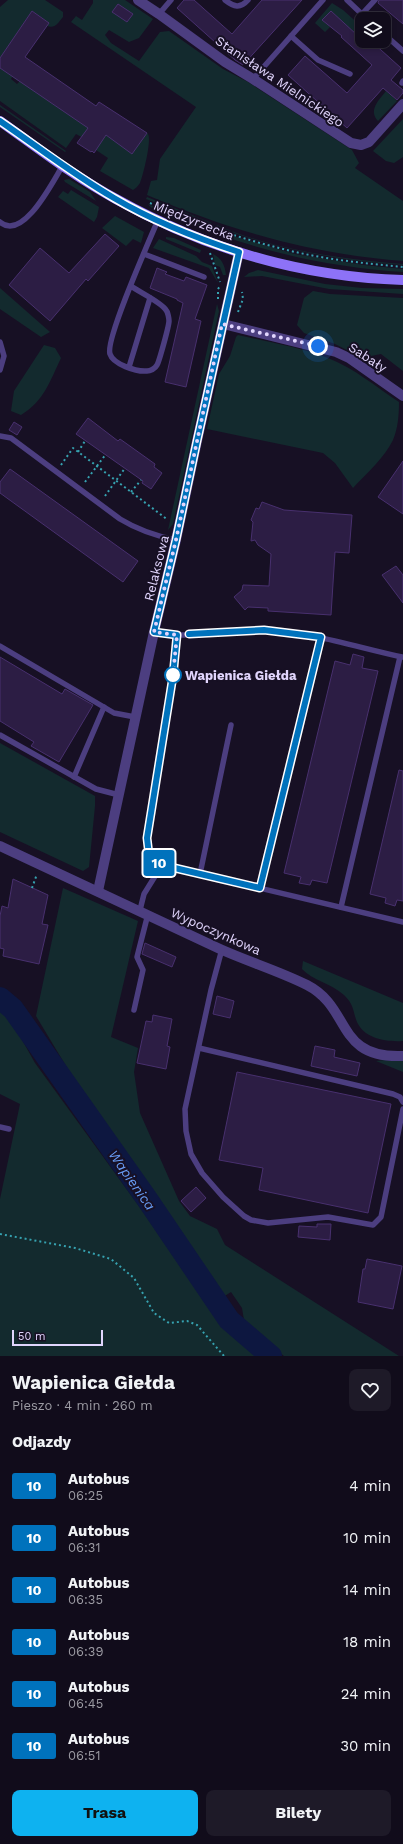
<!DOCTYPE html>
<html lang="pl">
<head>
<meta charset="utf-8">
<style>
	body { margin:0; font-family:"Work Sans",sans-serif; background:#1e1a28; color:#f1f3f6; height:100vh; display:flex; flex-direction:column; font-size:15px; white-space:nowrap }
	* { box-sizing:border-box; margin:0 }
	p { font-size:13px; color:#9c9ba3 }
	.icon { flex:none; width:22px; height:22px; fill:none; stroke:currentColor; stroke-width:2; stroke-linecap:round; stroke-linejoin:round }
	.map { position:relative; height:1356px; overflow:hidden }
	.details { display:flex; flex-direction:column; background:#110c1b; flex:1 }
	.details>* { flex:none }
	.badge { padding:0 8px; border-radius:3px; font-size:14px; line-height:26px }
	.controls { position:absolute; left:355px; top:12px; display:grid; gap:8px }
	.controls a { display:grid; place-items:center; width:36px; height:36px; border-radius:8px; background:#110c1b; box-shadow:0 2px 6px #0003,0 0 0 1px #302c3a; font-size:20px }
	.scale { position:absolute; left:12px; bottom:10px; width:91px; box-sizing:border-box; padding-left:4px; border:2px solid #e1d5fd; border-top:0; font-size:11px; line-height:14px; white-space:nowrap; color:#e1d5fd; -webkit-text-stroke:3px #171024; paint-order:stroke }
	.you { position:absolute; width:20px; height:20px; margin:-10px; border:3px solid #fff; border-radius:50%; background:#1a73e8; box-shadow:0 0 0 6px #1a73e833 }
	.map>.badge { position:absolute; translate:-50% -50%; box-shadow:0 0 0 2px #fff }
	h2 { padding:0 12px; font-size:15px; line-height:36px }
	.round { display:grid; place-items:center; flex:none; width:42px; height:42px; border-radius:8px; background:#1e1a28 }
	.headline { display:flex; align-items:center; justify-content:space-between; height:68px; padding:0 12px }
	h1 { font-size:19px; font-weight:700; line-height:30px }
	.primary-button { display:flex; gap:8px; margin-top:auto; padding:8px 12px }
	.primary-button a { flex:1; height:46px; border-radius:8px; background:#0eb2f0; color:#111; font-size:16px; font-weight:700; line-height:46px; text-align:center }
	.primary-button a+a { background:#1e1a28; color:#f1f3f6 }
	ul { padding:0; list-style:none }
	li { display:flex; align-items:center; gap:12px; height:52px; padding:0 12px }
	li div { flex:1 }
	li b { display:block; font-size:15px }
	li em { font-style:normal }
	li .badge { min-width:44px; font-weight:700; text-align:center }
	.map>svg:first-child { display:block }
</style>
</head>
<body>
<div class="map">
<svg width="403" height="1356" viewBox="0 0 403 1356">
	<rect width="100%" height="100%" fill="#171024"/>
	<g fill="#132a2e">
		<path d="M8 0H45L63 12V17C58 23 55 29 47 26L48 22 32 11 0 58V7Z"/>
		<path d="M93 0H125L153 19 139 38 129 42 109 30 105 35 111 43 139 61 160 32 169 31 223 69 248 82 352 150 359 163 355 168 403 201V261C312 254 231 231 147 195L151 181 157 180 160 159 196 107 71 22 76 16 82 20 93 3Z"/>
		<path d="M332 3 343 10 362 27V29L357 35 331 11 322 20 330 27 325 32 315 23Z"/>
		<path d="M0 68 19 79 18 81 12 77 11 79 17 84 20 81 86 121 132 153 147 133 148 134C152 140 143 176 140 183 138 186 136 188 133 190L100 171 108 158 96 150 98 147 96 145 76 134 66 148 0 101Z"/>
		<path d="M386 91 397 101 378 121C368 110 379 100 386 91Z"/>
		<path d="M0 105 66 151 65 152 0 107Z"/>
		<path d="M403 119V157L394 163 386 161 373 151Z"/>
		<path d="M69 179 90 192 96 201 65 182 64 180Z"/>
		<path d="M71 190 99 207 97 217 94 222 58 197 63 191 68 194Z"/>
		<path d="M147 197 212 223 211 224 146 199Z"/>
		<path d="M148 204 210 228 209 230C197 226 153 214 148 204Z"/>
		<path d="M115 216 144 232 141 243 133 239 126 246 102 228Z"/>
		<path d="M217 225C274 250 341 259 403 264V265C339 261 277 249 216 227Z"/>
		<path d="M223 233 295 254 364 265 403 269V272C341 268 279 256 220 235Z"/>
		<path d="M166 237 174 238 201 250 200 253 166 239Z"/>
		<path d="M159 239 196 256 202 262 212 266 218 283 209 268 153 248Z"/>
		<path d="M213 254C222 258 225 266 226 275H223L220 267 215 265Z"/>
		<path d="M258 270 325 284 362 288 403 289V294L329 289 262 276 244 277 249 273Z"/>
		<path d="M0 288 50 332 41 337 0 309Z"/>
		<path d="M313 291 330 294 403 298V371L381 354 366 357 353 353 335 344 304 333 297 325 304 298Z"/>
		<path d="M217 304 219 311 173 524 168 530Z"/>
		<path d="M238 335C268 342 299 347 328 358 354 368 376 387 399 402 399 415 398 428 393 440 385 457 366 474 353 488L335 463 323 453 207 429 219 374 230 356 236 337Z"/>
		<path d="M44 345 55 348 61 358C50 381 44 401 21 415L11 411 14 391Z"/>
		<path d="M0 743 95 796V806L89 867 83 871 0 832Z"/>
		<path d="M63 888 138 921 111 1037 138 1048 134 1072 140 1113 179 1201 190 1216 217 1229 225 1245 399 1356H284L259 1336 244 1320 242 1308 231 1292 223 1297 150 1191 105 1131 36 1016Z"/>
		<path d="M303 961 403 1003V1041C386 1042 365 1039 357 1022 353 1012 354 1004 344 995 332 984 312 980 302 969Z"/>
		<path d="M0 1007 7 1013 35 1063 141 1209 217 1320 260 1356H0V1199L20 1104 0 1094Z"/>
		<path d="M385 1060 403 1061V1072L376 1061Z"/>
	</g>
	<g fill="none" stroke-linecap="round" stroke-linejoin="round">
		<path stroke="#0d1740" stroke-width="22" d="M0 998 13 1009 147 1199 229 1320 271 1356"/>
	</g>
	<g fill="#2c1d44" stroke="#48306e">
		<path d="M184 0H194L232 34 262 0H302L243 65 235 60 177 8Z"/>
		<path d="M379 0H403V24L378 3Z"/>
		<path d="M118 4 133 14 127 22 112 12Z"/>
		<path d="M32 11 49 23 25 57 96 106 99 102 147 133 132 154 106 135 94 153 92 151 91 152 77 143 88 128 0 68V58Z"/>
		<path d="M331 11 357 35 362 29V41H371L401 68 391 80 403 90V93L397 100 383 88 347 128 288 75 305 56 347 93 372 65 341 37 342 36 322 20Z"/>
		<path d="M105 234 119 246 88 281 86 279 50 321 9 285 40 248 69 273Z"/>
		<path d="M157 268 167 272 165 274 184 281 186 277 207 285 195 319 201 321 186 387 165 382 183 303 177 300V299L150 288Z"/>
		<path d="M88 418 118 441 120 439 155 464 154 467 162 473 151 489 142 483 143 481 76 434Z"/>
		<path d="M14 422 22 427 17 435 9 430Z"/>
		<path d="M403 461V514L378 497Z"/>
		<path d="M10 469 138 561 123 582 0 493V482Z"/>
		<path d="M262 502 284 510 352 515 349 553 335 552 331 615 268 611V608L248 607 245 610 234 597 242 590 243 585 269 586 271 554 258 545 255 540 251 541 253 522 251 520 256 508 259 509Z"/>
		<path d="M396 566 403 575V603L382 575Z"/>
		<path d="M353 654 364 657 362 668 378 671 327 883 312 880 310 885 299 883 301 877 284 873 335 661 350 665Z"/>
		<path d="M0 657 62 694 65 689 93 705 59 762 31 746 34 742 0 721Z"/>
		<path d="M399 770 403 771V901L397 900 395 906 385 903 386 898 370 894Z"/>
		<path d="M13 879 48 895 42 924 48 925 39 964 3 956 4 949 0 948V916L2 906 8 908Z"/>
		<path d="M145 943 176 957 172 967 142 954Z"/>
		<path d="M217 996 234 1001 230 1018 213 1014Z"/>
		<path d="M153 1015 172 1019 167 1046 170 1047 166 1069 137 1063 146 1021 152 1022Z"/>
		<path d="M315 1046 335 1050 334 1057 360 1063 357 1076 311 1066Z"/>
		<path d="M237 1072 391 1104 368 1213 259 1190 263 1168 219 1160Z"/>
		<path d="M196 1187 206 1198 191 1212 181 1201Z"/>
		<path d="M317 1224H331L330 1240 298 1237 299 1226 317 1227Z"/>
		<path d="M367 1259 402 1266 393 1309 358 1302 363 1269H365Z"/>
	</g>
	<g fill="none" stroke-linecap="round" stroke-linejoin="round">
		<g stroke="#36a2b0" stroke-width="2" stroke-dasharray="2 3" stroke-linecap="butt">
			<path d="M150 203C191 221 235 237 279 248 320 259 362 263 403 267"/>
			<path d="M210 253 220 282"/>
			<path d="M218 299V289L220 286"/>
			<path d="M238 312 243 299 242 292"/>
			<path d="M78 452 85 441"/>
			<path d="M61 465 73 448 168 520"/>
			<path d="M85 482 106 454"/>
			<path d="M131 492 141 480"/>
			<path d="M105 496 125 468"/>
			<path d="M32 888 37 874"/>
			<path d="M0 1234 75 1248 111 1259 134 1278 154 1313 169 1323 187 1321 197 1325 224 1356"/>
		</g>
		<g stroke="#4c3e80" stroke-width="5.5">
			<path d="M225 0C234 7 240 9 248 0"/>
			<path d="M347 0 367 19"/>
			<path d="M159 14 171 0"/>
			<path d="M362 14 375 0"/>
			<path d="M384 34 403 51"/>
			<path d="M291 36 318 60 350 74"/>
			<path d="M253 79 323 0"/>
			<path d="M402 83 403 81"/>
			<path d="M0 222C23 242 53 181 63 165"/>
			<path d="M144 254 204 277"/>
			<path d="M131 286C139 292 161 302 166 310 168 312 169 319 169 321 169 326 159 362 157 365 155 369 150 371 147 371 136 372 113 364 110 354 105 340 150 239 158 220"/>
			<path d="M0 342 4 356 0 370"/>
			<path d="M129 367 150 298"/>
			<path d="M0 436 11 438 120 519C138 530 156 536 176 540"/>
			<path d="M154 632C162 633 170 635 178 635 207 635 235 629 264 630 311 632 356 647 402 657"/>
			<path d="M177 635 173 676 147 838 149 855 162 865 403 922"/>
			<path d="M0 646 114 713 135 717"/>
			<path d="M0 735 96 789 119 795"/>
			<path d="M74 777 104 707"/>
			<path d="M200 874 231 725"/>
			<path d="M260 888 321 637"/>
			<path d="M341 907 400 657"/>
			<path d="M140 910 144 894 162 865"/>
			<path d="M222 949 211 990 185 1109 186 1131 191 1154 202 1173 223 1197 244 1216 251 1220 268 1223 328 1217 373 1225 381 1217 403 1109"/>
			<path d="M134 1010 143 970 137 957 148 914"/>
			<path d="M199 1048 393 1094 400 1097 403 1102"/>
			<path d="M0 1127 9 1129"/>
		</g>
		<g stroke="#4c3e80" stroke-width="10">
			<path d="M138 0 159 14 225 62 253 79 351 143 361 145 369 142 403 104"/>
			<path d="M223 324 336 352 349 358 403 396"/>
			<path d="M0 846C74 880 147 915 220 949 249 962 279 971 307 985 352 1008 335 1059 403 1056"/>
			<path d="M98 891 154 632 176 540 197 441 239 252"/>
		</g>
		<path stroke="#8d72f7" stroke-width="10" d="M0 121C38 148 75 177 116 199 204 248 302 277 403 280"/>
	</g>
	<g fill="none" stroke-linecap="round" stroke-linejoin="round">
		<g stroke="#fff" stroke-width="9">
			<path id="line" d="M0 121C38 147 74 175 114 198 153 221 196 238 239 252L197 441 176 540 154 632 177 635 173 676 147 838 149 855 162 865 260 888 321 637 264 630 189 634"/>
		</g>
		<use href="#line" stroke="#0072bc" stroke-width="6"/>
		<path stroke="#e1d5fd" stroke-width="4" stroke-dasharray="0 7.2" d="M173 675 177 635 154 632 176 540 222 324 318 346"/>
	</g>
	<circle fill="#fff" stroke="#0072bc" stroke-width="2" cx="173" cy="675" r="8"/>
	<g text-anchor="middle" stroke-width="4" stroke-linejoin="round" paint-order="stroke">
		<g font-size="13" fill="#e1d5fd" stroke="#171024">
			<text transform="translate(280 81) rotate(34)" y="5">Stanisława Mielnickiego</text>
			<text transform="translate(194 220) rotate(22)" y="5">Międzyrzecka</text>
			<text transform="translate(368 357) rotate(33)" y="5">Sabały</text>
			<text transform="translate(156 568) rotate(-76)" y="5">Relaksowa</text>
			<text transform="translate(216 931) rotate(24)" y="5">Wypoczynkowa</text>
		</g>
		<g font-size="13" font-weight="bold" fill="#e1d5fd" stroke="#171024" text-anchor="start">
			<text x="185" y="680">Wapienica Giełda</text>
		</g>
		<g font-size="14" font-style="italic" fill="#699df6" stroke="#171024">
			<text transform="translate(132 1180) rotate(55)" y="5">Wapienica</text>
		</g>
	</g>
</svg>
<div class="controls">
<a><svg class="icon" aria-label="layers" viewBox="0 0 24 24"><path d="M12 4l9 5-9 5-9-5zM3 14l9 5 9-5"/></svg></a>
</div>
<div class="scale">50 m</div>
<div class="you" style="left:318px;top:346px"></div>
<b class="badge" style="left:159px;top:863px;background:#0072bc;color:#fff">10</b>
</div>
<section class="details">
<div class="headline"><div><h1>Wapienica Giełda</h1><p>Pieszo · 4 min · 260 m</p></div><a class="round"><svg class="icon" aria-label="heart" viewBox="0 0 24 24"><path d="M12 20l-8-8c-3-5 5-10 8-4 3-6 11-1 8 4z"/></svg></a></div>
<h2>Odjazdy</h2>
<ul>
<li><span class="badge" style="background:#0072bc;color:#fff">10</span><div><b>Autobus</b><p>06:25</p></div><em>4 min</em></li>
<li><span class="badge" style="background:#0072bc;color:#fff">10</span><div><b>Autobus</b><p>06:31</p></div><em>10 min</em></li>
<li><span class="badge" style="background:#0072bc;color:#fff">10</span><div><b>Autobus</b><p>06:35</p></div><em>14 min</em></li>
<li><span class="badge" style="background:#0072bc;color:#fff">10</span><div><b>Autobus</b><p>06:39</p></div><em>18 min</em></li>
<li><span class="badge" style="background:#0072bc;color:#fff">10</span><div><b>Autobus</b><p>06:45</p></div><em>24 min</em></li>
<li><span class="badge" style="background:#0072bc;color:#fff">10</span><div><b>Autobus</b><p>06:51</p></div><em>30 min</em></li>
</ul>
<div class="primary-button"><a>Trasa</a><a>Bilety</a></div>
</section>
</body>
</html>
